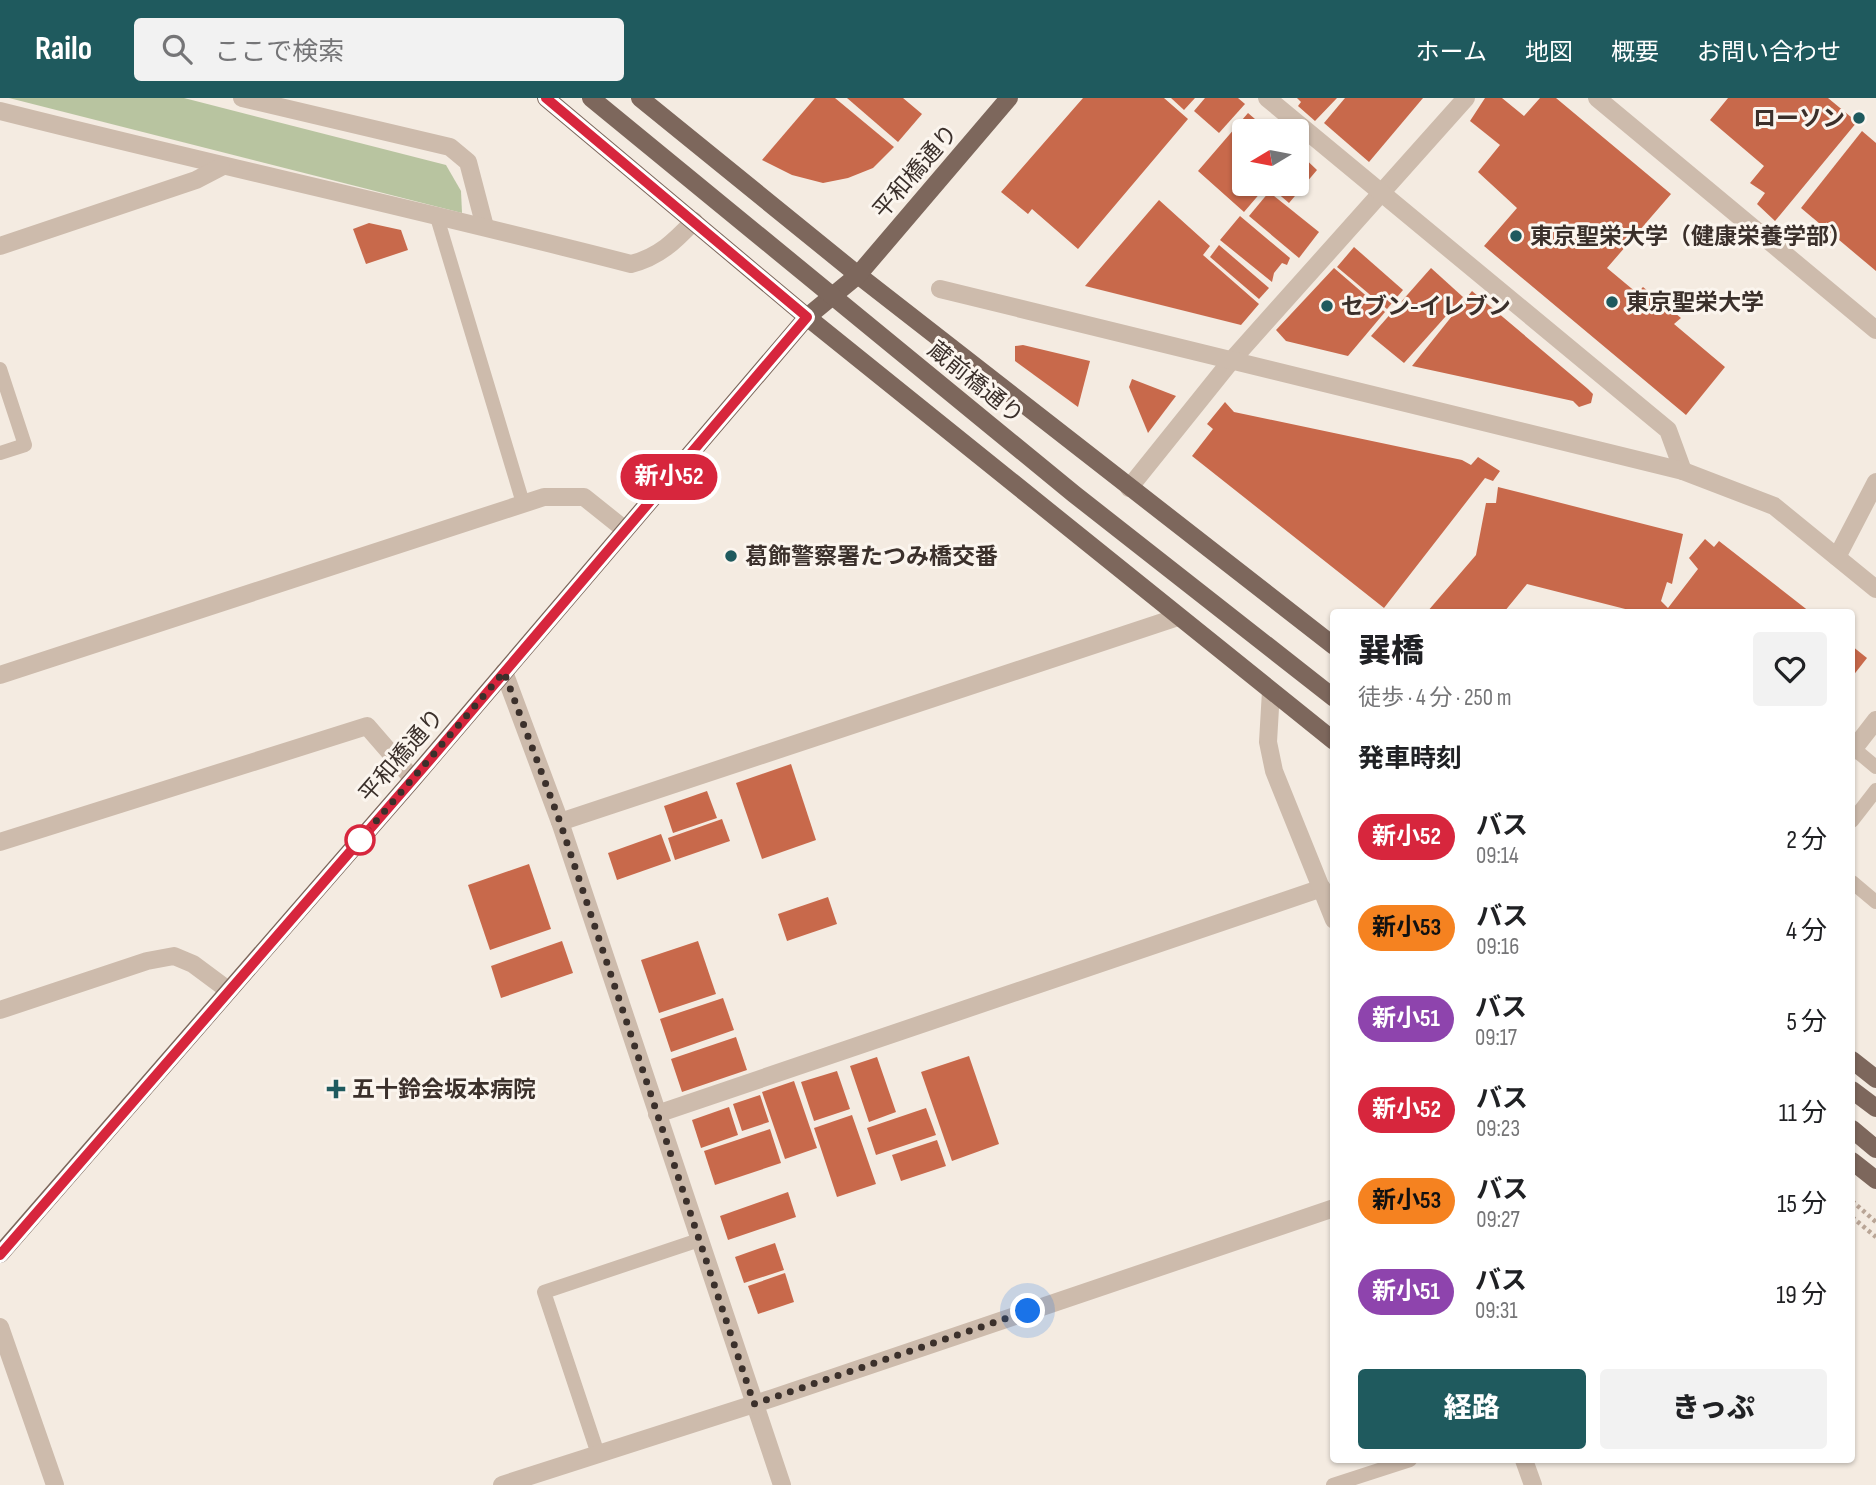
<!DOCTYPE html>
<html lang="ja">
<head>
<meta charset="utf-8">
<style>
	body { margin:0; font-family:"Sofia Sans Condensed","Noto Sans JP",sans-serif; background:#f2f2f2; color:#202124; height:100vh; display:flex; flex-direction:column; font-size:26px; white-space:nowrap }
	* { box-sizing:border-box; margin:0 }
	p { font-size:23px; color:#757577 }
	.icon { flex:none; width:38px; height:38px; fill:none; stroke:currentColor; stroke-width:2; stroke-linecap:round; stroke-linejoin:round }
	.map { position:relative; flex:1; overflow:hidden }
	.details { position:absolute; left:1330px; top:511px; width:525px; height:854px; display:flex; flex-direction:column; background:#fff; border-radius:7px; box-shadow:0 2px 5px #0004 }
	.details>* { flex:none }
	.badge { padding:0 14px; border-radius:23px; font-size:24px; line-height:46px }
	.needle { width:46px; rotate:260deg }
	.tools { position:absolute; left:1232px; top:21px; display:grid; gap:14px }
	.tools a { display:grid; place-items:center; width:77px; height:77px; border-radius:7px; background:#fff; box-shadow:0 2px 5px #0004; font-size:35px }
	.you { position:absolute; width:35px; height:35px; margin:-18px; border:5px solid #fff; border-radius:50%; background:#1a73e8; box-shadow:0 0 0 10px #1a73e833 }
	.map>.badge { position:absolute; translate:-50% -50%; box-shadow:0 0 0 4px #fff }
	h2 { padding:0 28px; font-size:26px; line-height:63px }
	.round { display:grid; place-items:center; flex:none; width:74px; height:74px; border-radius:7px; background:#f2f2f2 }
	.summary { display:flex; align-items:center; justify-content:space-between; height:119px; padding:0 28px }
	h1 { font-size:33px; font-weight:800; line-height:52px }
	.cta { display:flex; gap:14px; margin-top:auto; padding:14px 28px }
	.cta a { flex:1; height:80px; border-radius:7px; background:#1f5a5e; color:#fff; font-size:28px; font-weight:800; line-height:80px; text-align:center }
	.cta a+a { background:#f2f2f2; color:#202124 }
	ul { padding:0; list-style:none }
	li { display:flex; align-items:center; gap:21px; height:91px; padding:0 28px }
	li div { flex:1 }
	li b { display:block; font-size:26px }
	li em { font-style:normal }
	li .badge { min-width:77px; font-weight:700; text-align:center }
	header { display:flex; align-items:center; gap:42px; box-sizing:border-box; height:98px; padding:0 35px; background:#1f5a5e; color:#fff }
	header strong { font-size:33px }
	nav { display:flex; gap:38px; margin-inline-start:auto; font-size:24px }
	.search { width:490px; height:63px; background:#f2f2f2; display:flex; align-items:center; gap:18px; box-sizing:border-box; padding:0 24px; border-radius:7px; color:#757577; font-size:26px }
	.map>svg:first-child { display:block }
</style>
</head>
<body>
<header>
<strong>Railo</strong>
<div class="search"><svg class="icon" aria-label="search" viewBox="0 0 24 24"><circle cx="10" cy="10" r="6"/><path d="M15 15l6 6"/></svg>ここで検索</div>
<nav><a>ホーム</a><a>地図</a><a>概要</a><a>お問い合わせ</a></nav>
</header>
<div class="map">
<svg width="1876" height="1387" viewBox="0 0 1876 1387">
	<rect width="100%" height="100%" fill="#f4ebe1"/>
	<path fill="#b8c4a0" d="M9 0H184L446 67 461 93 462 115Z"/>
	<g fill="#c8694b">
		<path d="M815 0H835L894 49 873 70 848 80 823 85 792 77 762 62Z"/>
		<path d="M847 0H903L922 16 898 44Z"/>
		<path d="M1083 0H1164L1188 21 1078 151 1032 111 1028 116 1001 94Z"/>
		<path d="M1171 0H1195L1184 12Z"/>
		<path d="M1205 0H1238L1245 6 1219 35 1194 13Z"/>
		<path d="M1297 0H1337L1315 23 1298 8 1301 4Z"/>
		<path d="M1345 0H1423L1369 64 1324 25Z"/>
		<path d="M1485 0H1502L1524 18 1540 0H1556L1671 96 1607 170 1637 195 1643 189 1681 220 1674 226 1725 269 1686 317 1484 148 1517 110 1478 74 1500 47 1470 23Z"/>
		<path d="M1728 0H1828L1857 24 1775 123 1757 106 1765 95 1750 85 1764 68 1710 22Z"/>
		<path d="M1248 15 1269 33H1244V86H1268L1244 114 1198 73Z"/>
		<path d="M1862 33 1876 45V173L1801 110Z"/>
		<path d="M1297 53 1317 72 1289 105 1268 87 1297 86Z"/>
		<path d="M1269 94 1319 134 1299 160 1249 118Z"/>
		<path d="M1159 102 1210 148 1203 157 1259 206 1241 227 1085 188Z"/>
		<path d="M1240 118 1290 160 1287 167 1282 165 1274 175 1272 184 1220 142Z"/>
		<path d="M369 125 401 132 408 152 366 166 353 131Z"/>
		<path d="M1219 147 1269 190 1259 201 1210 159Z"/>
		<path d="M1354 149 1403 192 1387 211 1337 169Z"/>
		<path d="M1334 170 1385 214 1348 258 1286 243 1276 232Z"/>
		<path d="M1431 170 1463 199 1404 265 1371 238Z"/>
		<path d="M1472 193 1588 291 1593 296 1591 305 1579 309 1573 303 1412 268Z"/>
		<path d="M1023 247 1090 263 1078 309 1015 263V248Z"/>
		<path d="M1132 281 1176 298 1148 335 1129 289Z"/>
		<path d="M1225 304 1234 314 1462 362 1471 367 1478 359 1500 373 1493 383 1485 380 1384 510 1192 358 1213 331 1207 326Z"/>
		<path d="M1498 389 1683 436 1672 486 1667 484 1661 503 1668 510 1698 471 1689 460 1705 441 1714 449 1719 443 1810 514H1637L1527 486 1504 514H1427L1476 457 1486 405H1496Z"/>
		<path d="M1852 548 1867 560 1852 579Z"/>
		<path d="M791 666 816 742 762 761 736 685Z"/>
		<path d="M707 693 717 720 673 735 664 708Z"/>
		<path d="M722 721 730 743 675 762 668 740Z"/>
		<path d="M661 736 671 763 617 782 608 755Z"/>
		<path d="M529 766 551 831 490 852 468 787Z"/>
		<path d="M828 799 837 826 787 843 778 816Z"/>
		<path d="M562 843 573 875 501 900 491 868Z"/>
		<path d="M698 843 716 896 659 915 641 862Z"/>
		<path d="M723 900 734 932 671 954 660 921Z"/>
		<path d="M736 939 747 972 682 994 671 961Z"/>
		<path d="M969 958 999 1046 952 1063 921 974Z"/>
		<path d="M877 959 896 1014 869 1024 850 968Z"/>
		<path d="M837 973 850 1011 814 1023 801 984Z"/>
		<path d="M794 983 817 1050 785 1061 762 994Z"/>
		<path d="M760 997 769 1024 742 1033 733 1006Z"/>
		<path d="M729 1009 738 1037 701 1050 692 1022Z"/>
		<path d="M926 1010 936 1037 876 1057 867 1030Z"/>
		<path d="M852 1017 876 1086 837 1099 814 1030Z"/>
		<path d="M770 1031 781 1065 715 1087 704 1053Z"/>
		<path d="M937 1042 946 1068 901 1083 892 1057Z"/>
		<path d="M788 1094 796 1119 728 1142 720 1118Z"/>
		<path d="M775 1145 784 1172 744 1185 735 1159Z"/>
		<path d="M785 1175 794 1204 758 1216 748 1188Z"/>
	</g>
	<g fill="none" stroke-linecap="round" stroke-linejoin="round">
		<g stroke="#b9a596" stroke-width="4.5" stroke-dasharray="3.5 3.5" stroke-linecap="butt">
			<path d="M1852 1103 1876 1124"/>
			<path d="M1852 1119 1876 1139"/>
		</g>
		<g stroke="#cdbbac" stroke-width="14">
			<path d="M436 116 523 405"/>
			<path d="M0 271 25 347 0 355"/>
			<path d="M1853 650 1876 669"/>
			<path d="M1852 723 1876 692"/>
			<path d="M1852 784 1876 804"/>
			<path d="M598 1356 544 1194 699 1142"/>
			<path d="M1333 1387 1410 1362"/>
		</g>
		<path stroke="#cdbbac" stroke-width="18" d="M1231 263 1466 0"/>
		<g stroke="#cdbbac" stroke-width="18">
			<path d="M242 0 450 49 468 64 485 129"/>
			<path d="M1267 0 1668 332 1683 373"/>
			<path d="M1597 0 1876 232"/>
			<path d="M0 13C210 66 421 112 631 166 659 159 675 143 694 123"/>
			<path d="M0 148 196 82 221 69"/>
			<path d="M1129 390 1231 263"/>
			<path d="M1837 459 1876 384"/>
			<path d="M504 574 560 724 782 1387"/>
			<path d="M0 577 544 399H584L624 431"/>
			<path d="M560 724 1178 519"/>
			<path d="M0 744 367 628 413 681"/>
			<path d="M0 912 147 863 174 858 193 866 228 892"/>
			<path d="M657 1016 1322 790"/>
			<path d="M502 1387 773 1300 1334 1110"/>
		</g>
		<g stroke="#cdbbac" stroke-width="18">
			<path d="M940 191 1683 373 1774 408 1876 491"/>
			<path d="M1271 593 1268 644 1274 673 1334 822"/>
			<path d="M1852 653 1876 622"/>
			<path d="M0 1229 55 1387"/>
			<path d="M1524 1362 1533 1387"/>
		</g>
		<g stroke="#7d675c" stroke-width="18">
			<path d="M546 0 807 219 1334 643"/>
			<path d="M640 0 858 177 1334 548"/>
			<path d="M1852 962 1876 981"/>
			<path d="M1852 992 1876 1010"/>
			<path d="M1852 1031 1876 1051"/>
			<path d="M1852 1063 1876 1082"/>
			<path d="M0 1156 413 681 807 219 858 177 1009 0"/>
		</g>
		<path stroke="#7d675c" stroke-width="18" d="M591 0 1074 396 1334 600"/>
	</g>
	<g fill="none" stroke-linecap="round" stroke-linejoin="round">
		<g stroke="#fff" stroke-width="16">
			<path id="line" d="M0 1157 428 664 807 219 546 0"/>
		</g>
		<use href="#line" stroke="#d7263d" stroke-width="10"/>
		<path stroke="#3b302b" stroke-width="7" stroke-dasharray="0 12.6" d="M360 742 504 574 560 724 754 1306 1028 1213"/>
	</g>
	<g fill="#1f5a5e" stroke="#fbf5ee" stroke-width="2.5">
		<circle cx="1859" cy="20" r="7"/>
		<circle cx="1516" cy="138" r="7"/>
		<circle cx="1612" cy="204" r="7"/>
		<circle cx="1327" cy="208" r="7"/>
		<circle cx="731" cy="458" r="7"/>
		<path d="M332.5 980.5h7v7h7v7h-7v7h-7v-7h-7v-7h7z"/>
	</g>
	<circle fill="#fff" stroke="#d7263d" stroke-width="3.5" cx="360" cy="742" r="14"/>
	<g text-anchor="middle" stroke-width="6" stroke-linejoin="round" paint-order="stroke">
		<g font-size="23" font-weight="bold" fill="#3b302b" stroke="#fbf5ee" text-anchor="start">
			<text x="1845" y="28" text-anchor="end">ローソン</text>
			<text x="1530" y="146">東京聖栄大学（健康栄養学部）</text>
			<text x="1626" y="212">東京聖栄大学</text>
			<text x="1341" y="216">セブン-イレブン</text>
			<text x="745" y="466">葛飾警察署たつみ橋交番</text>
			<text x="352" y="999">五十鈴会坂本病院</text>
		</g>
		<g font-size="23" fill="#3b302b" stroke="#fbf5ee">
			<text transform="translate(915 73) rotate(-49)" y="8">平和橋通り</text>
			<text transform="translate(976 284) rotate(39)" y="8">蔵前橋通り</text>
			<text transform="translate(401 657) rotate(-49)" y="8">平和橋通り</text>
		</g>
	</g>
</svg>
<div class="tools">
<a><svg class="needle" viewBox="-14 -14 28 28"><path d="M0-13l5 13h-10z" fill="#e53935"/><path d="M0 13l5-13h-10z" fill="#757577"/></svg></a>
</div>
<div class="you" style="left:1028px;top:1213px"></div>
<b class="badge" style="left:669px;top:379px;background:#d7263d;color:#fff">新小52</b>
<section class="details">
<div class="summary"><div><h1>巽橋</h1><p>徒歩 · 4 分 · 250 m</p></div><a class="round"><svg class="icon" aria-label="heart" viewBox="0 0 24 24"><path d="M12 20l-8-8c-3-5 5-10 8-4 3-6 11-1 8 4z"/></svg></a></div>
<h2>発車時刻</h2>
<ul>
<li><span class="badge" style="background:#d7263d;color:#fff">新小52</span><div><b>バス</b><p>09:14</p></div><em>2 分</em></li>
<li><span class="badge" style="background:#f58220;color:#111">新小53</span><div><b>バス</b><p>09:16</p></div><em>4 分</em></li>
<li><span class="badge" style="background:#8e44ad;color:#fff">新小51</span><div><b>バス</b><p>09:17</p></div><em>5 分</em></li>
<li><span class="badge" style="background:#d7263d;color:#fff">新小52</span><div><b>バス</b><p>09:23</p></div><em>11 分</em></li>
<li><span class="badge" style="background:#f58220;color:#111">新小53</span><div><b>バス</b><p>09:27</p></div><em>15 分</em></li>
<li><span class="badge" style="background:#8e44ad;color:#fff">新小51</span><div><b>バス</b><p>09:31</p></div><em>19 分</em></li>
</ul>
<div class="cta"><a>経路</a><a>きっぷ</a></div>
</section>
</div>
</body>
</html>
